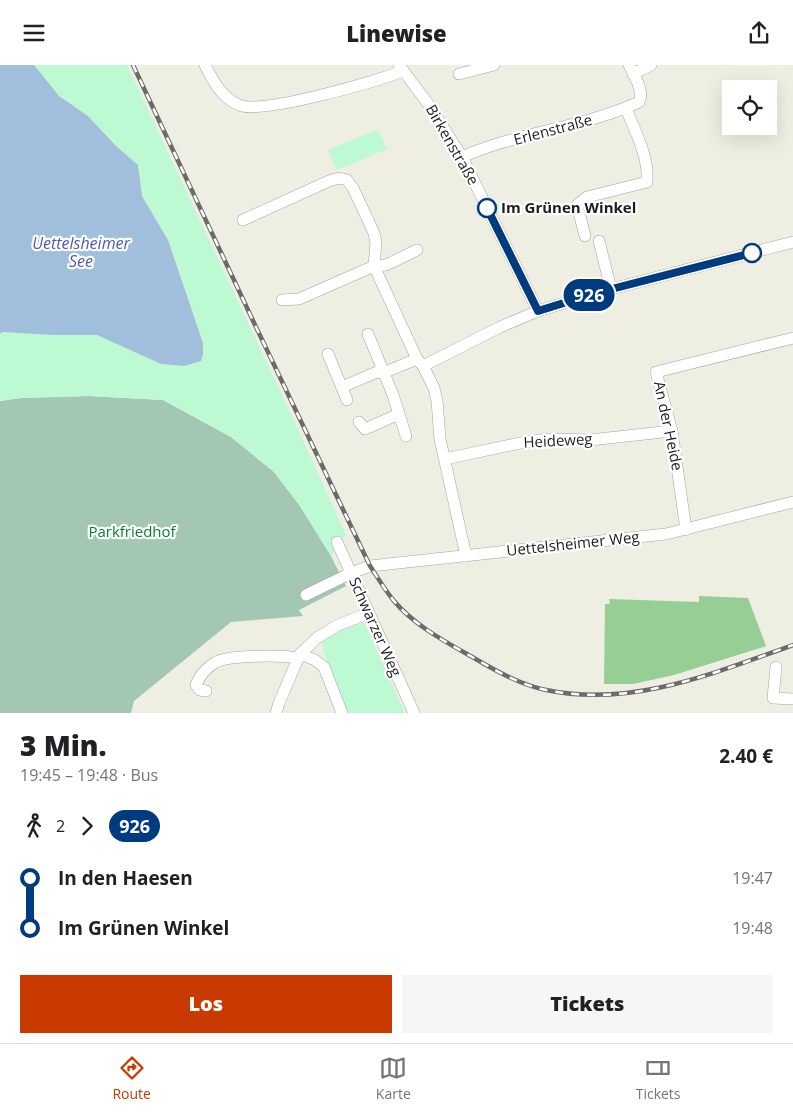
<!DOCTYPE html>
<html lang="de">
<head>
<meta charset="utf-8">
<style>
	body { margin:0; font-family:"Open Sans",sans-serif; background:#f6f6f6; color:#202124; height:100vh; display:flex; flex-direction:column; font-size:19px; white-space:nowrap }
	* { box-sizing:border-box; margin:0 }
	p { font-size:16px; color:#757577 }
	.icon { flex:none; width:28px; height:28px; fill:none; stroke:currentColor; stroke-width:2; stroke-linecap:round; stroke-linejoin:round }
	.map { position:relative; height:648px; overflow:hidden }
	.panel { display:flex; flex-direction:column; background:#fff; flex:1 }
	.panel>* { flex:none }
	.badge { padding:0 10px; border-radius:16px; font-size:18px; line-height:32px }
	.tools { position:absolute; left:722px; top:15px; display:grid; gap:10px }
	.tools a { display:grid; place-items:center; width:55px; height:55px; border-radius:0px; background:#fff; box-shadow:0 5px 20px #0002; font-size:25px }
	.map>.badge { position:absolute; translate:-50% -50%; box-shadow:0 0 0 2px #fff }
	.legs { display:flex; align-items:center; gap:8px; height:55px; padding:0 20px; font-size:16px }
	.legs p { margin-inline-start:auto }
	.head { display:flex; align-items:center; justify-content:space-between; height:85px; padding:0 20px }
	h1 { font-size:28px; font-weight:800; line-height:38px }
	.action { display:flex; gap:10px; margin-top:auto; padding:10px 20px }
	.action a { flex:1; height:58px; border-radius:0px; background:#c93a00; color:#fff; font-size:20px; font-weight:800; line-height:58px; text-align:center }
	.action a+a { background:#f6f6f6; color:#202124 }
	ul { padding:0 20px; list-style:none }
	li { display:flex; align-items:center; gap:18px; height:50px; font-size:19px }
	li i { display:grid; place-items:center; width:8px; height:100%; margin:0 6px; background:currentColor }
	li i::after { content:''; width:12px; height:12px; margin:-6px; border:4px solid; border-radius:50%; background:#fff }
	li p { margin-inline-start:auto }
	li:first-child i { background:linear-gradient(#0000 50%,currentColor 0) }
	li:last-child i { background:linear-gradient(currentColor 50%,#0000 0) }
	header { display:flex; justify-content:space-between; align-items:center; height:65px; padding:0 20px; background:#fff; font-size:22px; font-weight:800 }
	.menu { display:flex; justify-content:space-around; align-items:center; height:70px; border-top:1px solid #e0e0e0; background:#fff; font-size:14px; color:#757577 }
	.menu a { display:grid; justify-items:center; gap:2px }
	.menu .active { color:#c93a00 }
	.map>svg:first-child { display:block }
</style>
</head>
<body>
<header><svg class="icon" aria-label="menu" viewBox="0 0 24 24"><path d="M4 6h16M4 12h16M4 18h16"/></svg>Linewise<svg class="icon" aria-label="share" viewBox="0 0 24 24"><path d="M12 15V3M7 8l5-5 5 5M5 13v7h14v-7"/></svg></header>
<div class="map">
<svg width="793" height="648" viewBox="0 0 793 648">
	<rect width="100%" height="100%" fill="#eeeee2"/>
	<path fill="#96ce96" d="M699 531 748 533 766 581 674 610 633 619H604L605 539H610L609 534 699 537Z"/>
	<path fill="#a3c7b3" d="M88 331 163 335 231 372 274 407 300 441 331 491 346 521 299 545 303 551 231 557 134 636 131 648H0V336L21 333Z"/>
	<g fill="#bdfad3">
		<path d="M34 0H127L296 360 346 470 331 491 300 441 274 407 231 372 163 335 88 331 21 333 0 336V269L3 267 53 270H97L161 299 184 301 201 296 203 289V278L168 175 142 131 138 100 116 81 88 51 59 31Z"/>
		<path d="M378 64 387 84 337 105 328 85Z"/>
		<path d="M364 557 405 648H343L321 577 342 565Z"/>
	</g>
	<path fill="#a1bedd" d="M0 0H34L59 31 88 51 116 81 138 100 142 131 168 175 203 278V289L201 296 184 301 161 299 97 270H53L3 267 0 269Z"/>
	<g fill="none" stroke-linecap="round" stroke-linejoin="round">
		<g stroke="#a4a4a4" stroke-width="12">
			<g id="minor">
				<path d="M205 0C213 16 222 33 239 40 261 50 377 16 403 6"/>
				<path d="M399 0 429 40 462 92 538 246"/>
				<path d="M459 9 494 0"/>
				<path d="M633 9 651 0"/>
				<path d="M462 92C518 67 583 63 639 37 645 27 634 10 629 0"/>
				<path d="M243 155 329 116 339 113 347 115 353 123 374 168 376 177 374 201 417 294"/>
				<path d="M585 171 577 140 587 132 647 117C649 91 635 67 626 43"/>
				<path d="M599 176 611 224"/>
				<path d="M282 235 299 234 374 201 386 200 417 185"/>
				<path d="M368 269 393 330 406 371"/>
				<path d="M328 289 347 335"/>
				<path d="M423 301 500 262 538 246 596 228 793 177"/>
				<path d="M342 322 377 307 383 308 417 294 423 301 434 323 437 336 440 374 466 491"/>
				<path d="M359 357 365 364 399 349"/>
				<path d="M445 394 525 377 551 374 590 375 672 366"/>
				<path d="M686 465 672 366 656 307 793 273"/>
				<path d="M337 477 414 648"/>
				<path d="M306 530 351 508 370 501 666 469 793 437"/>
				<path d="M300 589 315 595 324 602 342 648"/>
				<path d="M776 602 773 633 793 634"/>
				<path d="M206 626 200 625 196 620C199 611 207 602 216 597 230 590 283 590 298 593"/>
				<path d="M276 648 279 638 300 589 317 573 338 560 369 548"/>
			</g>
		</g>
		<use href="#minor" stroke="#fff" stroke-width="11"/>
		<g stroke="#6b6b6b" stroke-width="4.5">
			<path id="rail" d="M133 0 256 262 370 501C378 513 385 525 394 536 415 561 446 577 474 593 496 606 521 620 546 625 632 643 714 608 793 580"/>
		</g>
		<use href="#rail" stroke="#fff" stroke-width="2.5" stroke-dasharray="8" stroke-linecap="butt"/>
	</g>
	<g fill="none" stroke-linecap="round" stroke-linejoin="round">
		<g stroke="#fff" stroke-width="11">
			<path id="line-1" d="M487 143 538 246 596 228 752 188"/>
		</g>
		<use href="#line-1" stroke="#003b80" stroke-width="8"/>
	</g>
	<g fill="#fff" stroke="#003b80" stroke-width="2.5">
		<circle cx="487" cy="143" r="9"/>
		<circle cx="752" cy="188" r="9"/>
	</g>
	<g text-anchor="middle" stroke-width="4.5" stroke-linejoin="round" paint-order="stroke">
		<g font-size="15" fill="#1d1d1d" stroke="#fff">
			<text transform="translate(553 65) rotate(-15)" y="5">Erlenstraße</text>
			<text transform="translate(452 80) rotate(60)" y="5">Birkenstraße</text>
			<text transform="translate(668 361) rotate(78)" y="5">An der Heide</text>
			<text transform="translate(558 376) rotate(-3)" y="5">Heideweg</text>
			<text transform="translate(573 479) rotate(-6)" y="5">Uettelsheimer Weg</text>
			<text transform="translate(375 562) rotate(66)" y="5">Schwarzer Weg</text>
		</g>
		<g font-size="15" font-weight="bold" fill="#1d1d1d" stroke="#fff" text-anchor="start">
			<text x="501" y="148">Im Grünen Winkel</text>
		</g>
		<g font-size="15" fill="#097c34" stroke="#fff">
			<text x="132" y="472">Parkfriedhof</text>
		</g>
		<g font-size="16" font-style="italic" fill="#485ead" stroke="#fff">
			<text x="81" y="184">Uettelsheimer<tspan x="81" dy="18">See</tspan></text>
		</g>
	</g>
</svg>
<div class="tools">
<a><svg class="icon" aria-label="locate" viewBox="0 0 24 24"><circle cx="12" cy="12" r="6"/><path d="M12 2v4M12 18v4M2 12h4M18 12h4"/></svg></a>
</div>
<b class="badge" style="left:589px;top:230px;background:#003b80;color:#fff">926</b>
</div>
<section class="panel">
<div class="head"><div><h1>3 Min.</h1><p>19:45 – 19:48 · Bus</p></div><b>2.40 €</b></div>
<div class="legs"><svg class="icon" aria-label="walk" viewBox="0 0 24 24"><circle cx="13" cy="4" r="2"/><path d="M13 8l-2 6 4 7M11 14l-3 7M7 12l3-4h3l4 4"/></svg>2<svg class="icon" aria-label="forward" viewBox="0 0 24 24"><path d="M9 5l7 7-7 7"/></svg><b class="badge" style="background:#003b80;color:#fff">926</b></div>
<ul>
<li><i style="color:#003b80"></i><b>In den Haesen</b><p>19:47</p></li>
<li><i style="color:#003b80"></i><b>Im Grünen Winkel</b><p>19:48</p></li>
</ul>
<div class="action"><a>Los</a><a>Tickets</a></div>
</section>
<nav class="menu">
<a class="active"><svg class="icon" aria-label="directions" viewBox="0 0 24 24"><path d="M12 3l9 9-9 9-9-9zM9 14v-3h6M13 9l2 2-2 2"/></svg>Route</a>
<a><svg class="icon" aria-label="map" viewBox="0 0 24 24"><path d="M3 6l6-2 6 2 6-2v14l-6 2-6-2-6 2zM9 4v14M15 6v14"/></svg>Karte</a>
<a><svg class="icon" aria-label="tickets" viewBox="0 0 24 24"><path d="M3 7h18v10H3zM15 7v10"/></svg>Tickets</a>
</nav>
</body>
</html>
